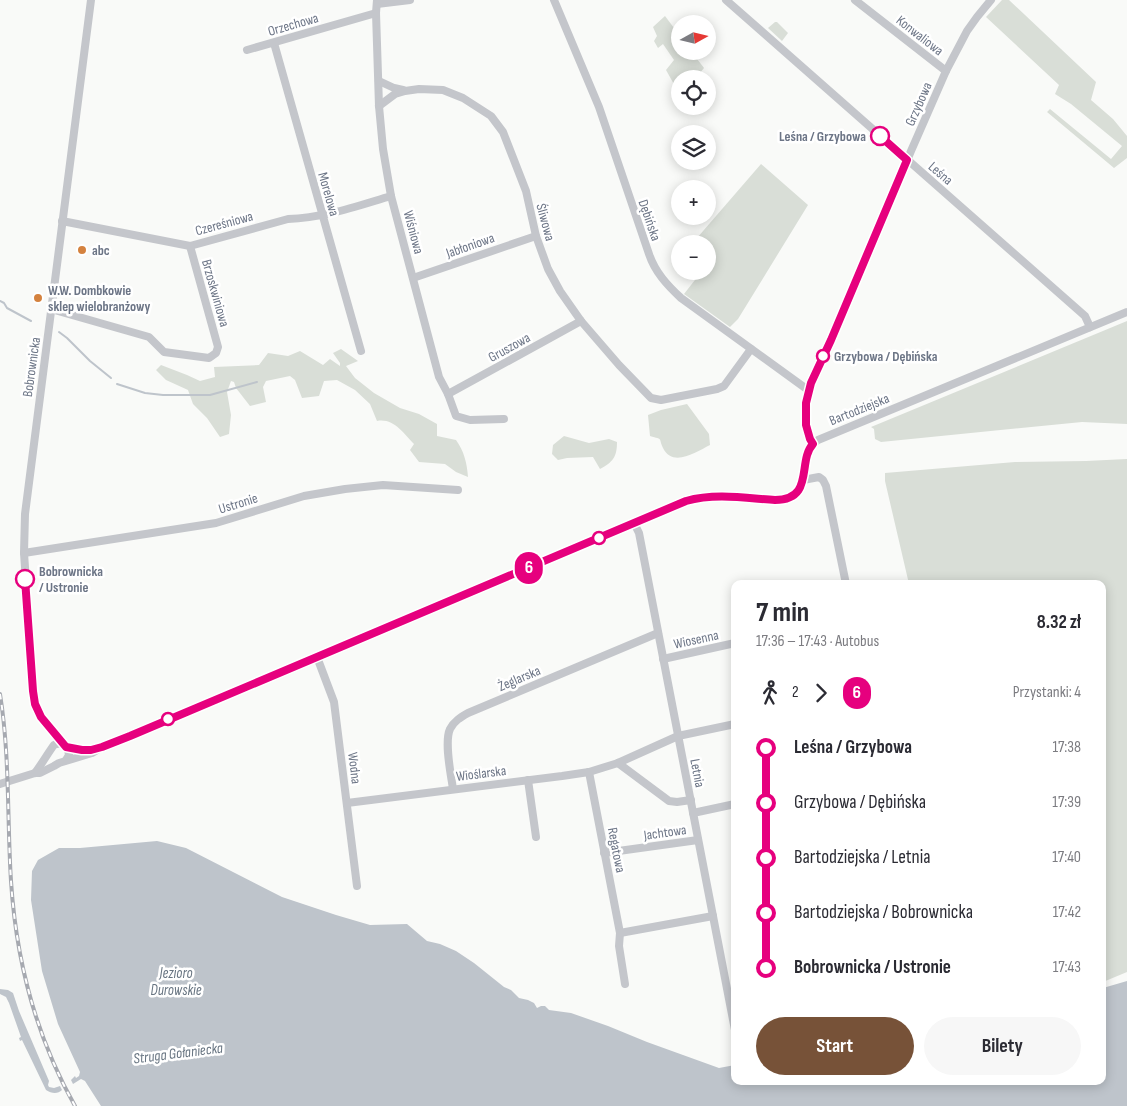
<!DOCTYPE html>
<html lang="pl">
<head>
<meta charset="utf-8">
<style>
	body { margin:0; font-family:"Sofia Sans Condensed",sans-serif; background:#f7f7f7; color:#2b2b33; height:100vh; display:flex; flex-direction:column; font-size:19px; white-space:nowrap }
	* { box-sizing:border-box; margin:0 }
	p { font-size:16px; color:#7c7c81 }
	.icon { flex:none; width:28px; height:28px; fill:none; stroke:currentColor; stroke-width:2; stroke-linecap:round; stroke-linejoin:round }
	.map { position:relative; flex:1; overflow:hidden }
	.panel { position:absolute; left:731px; top:580px; width:375px; height:505px; display:flex; flex-direction:column; background:#fff; border-radius:10px; box-shadow:0 2px 12px #0003 }
	.panel>* { flex:none }
	.badge { padding:0 10px; border-radius:16px; font-size:18px; line-height:32px }
	.needle { width:32px; rotate:82deg }
	.buttons { position:absolute; left:671px; top:15px; display:grid; gap:10px }
	.buttons a { display:grid; place-items:center; width:45px; height:45px; border-radius:50%; background:#fff; box-shadow:0 2px 12px #0003; font-size:25px }
	.map>.badge { position:absolute; translate:-50% -50%; box-shadow:0 0 0 2px #fff }
	.legs { display:flex; align-items:center; gap:8px; height:55px; padding:0 25px; font-size:16px }
	.legs p { margin-inline-start:auto }
	.head { display:flex; align-items:center; justify-content:space-between; height:85px; padding:0 25px }
	h1 { font-size:28px; font-weight:700; line-height:38px }
	.cta { display:flex; gap:10px; margin-top:auto; padding:10px 25px }
	.cta a { flex:1; height:58px; border-radius:30px; background:#775238; color:#fff; font-size:20px; font-weight:700; line-height:58px; text-align:center }
	.cta a+a { background:#f7f7f7; color:#2b2b33 }
	ul { padding:0 25px; list-style:none }
	li { display:flex; align-items:center; gap:18px; height:55px; font-size:19px }
	li i { display:grid; place-items:center; width:8px; height:100%; margin:0 6px; background:currentColor }
	li i::after { content:''; width:12px; height:12px; margin:-6px; border:4px solid; border-radius:50%; background:#fff }
	li p { margin-inline-start:auto }
	li:first-child i { background:linear-gradient(#0000 50%,currentColor 0) }
	li:last-child i { background:linear-gradient(currentColor 50%,#0000 0) }
	.map>svg:first-child { display:block }
</style>
</head>
<body>
<div class="map">
<svg width="1127" height="1106" viewBox="0 0 1127 1106">
	<rect width="100%" height="100%" fill="#f9faf8"/>
	<g fill="#d9ded7">
		<path d="M1002 0H1009L1096 82 1091 100 1113 119 1127 136V158L1114 168 1047 112 1050 109 1111 159 1122 146 1071 104 1055 94 1059 85 986 17Z"/>
		<path d="M665 16 680 36V51H691L704 68 695 79H680V95L666 70 674 60 663 44 658 48 654 41 657 36 653 27Z"/>
		<path d="M775 22H777L788 33 782 41 768 28Z"/>
		<path d="M761 164 808 205 738 319 730 327 684 294 702 271H708V244H702L697 238Z"/>
		<path d="M1127 321V424L1082 422 881 442 875 439 874 429 871 427Z"/>
		<path d="M341 349 358 361 346 366 355 378 374 393 400 408 419 414 437 424V436L456 440C464 451 467 463 468 477L456 472 445 464 419 462 410 450 414 444C403 433 394 418 377 421L370 404 355 390 337 380 324 381 319 396 302 398 295 380 290 376 266 381 263 387 266 402 250 406 236 388 234 382 231 381 227 392 231 415 229 434 220 437 207 418 193 404 188 390 166 380 156 370 161 365 187 375 200 381 215 377 214 367 259 365 268 353 288 356 300 351 323 365 330 359 340 366V363L333 353Z"/>
		<path d="M687 404 709 434 710 445C696 452 673 468 663 448 658 437 664 440 650 436L648 415 661 410Z"/>
		<path d="M564 436 589 443 609 439 617 442C617 457 613 462 600 469L593 457 567 458 558 460 552 454 553 445Z"/>
		<path d="M1127 459V972L1103 982 1102 584H909L885 481V473L1015 462 1086 461Z"/>
	</g>
	<g fill="#bec4cb">
		<path d="M157 841 186 848 282 897 336 915 370 925 407 924 427 941 440 944 456 951 474 963 504 987 511 990 519 998 528 1000 534 1003 537 1008 541 1006H545L549 1010 571 1013 608 1026 647 1042 719 1068 735 1065V1081H1102L1103 988 1127 981V1106H101L85 1081 81 1079 73 1084 71 1080 75 1076 76 1078 79 1076 80 1072 58 1024 42 971 31 900 32 871 38 860 59 848H80Z"/>
		<path d="M0 989 8 990 13 993 19 1011 49 1081 48 1085 49 1087 54 1088 60 1086 62 1090C58 1094 52 1094 46 1090L22 1040 20 1041 19 1038 21 1037 9 1003 6 997 0 994Z"/>
	</g>
	<g fill="none" stroke-linecap="round" stroke-linejoin="round">
		<g stroke="#bec4cb" stroke-width="2">
			<path d="M0 301 4 303 7 308 31 321"/>
			<path d="M59 332 67 338 90 361 111 378"/>
			<path d="M117 384 145 393 163 395H210L257 382"/>
		</g>
		<g stroke="#c4c6cb" stroke-width="8">
			<path d="M377 0 376 13 379 106 383 149 391 196 439 377 448 394 456 416 470 420 504 419"/>
			<path d="M554 0 599 107 649 254C655 272 667 285 681 298L808 390"/>
			<path d="M726 0 1085 316 1090 327"/>
			<path d="M855 0 946 71"/>
			<path d="M377 4 410 0"/>
			<path d="M274 43 361 351"/>
			<path d="M247 50 376 13"/>
			<path d="M379 81 394 88 403 90"/>
			<path d="M379 106 395 94 405 91 419 89 443 90 463 98 491 116 503 132 526 191 536 236 548 269 560 291 581 321 619 365 651 398 661 400 717 389 724 386 751 349"/>
			<path d="M62 221 190 246 288 219C324 218 357 206 391 196"/>
			<path d="M413 278 536 236"/>
			<path d="M51 309 149 337 164 352 209 358 216 353 218 347 190 246"/>
			<path d="M448 394 581 321"/>
			<path d="M813 444 810 439 806 425 807 399 812 379 831 340 911 151 946 71 967 31 977 17 991 0"/>
			<path d="M803 480 819 477 823 480 826 486 846 584"/>
			<path d="M634 523 639 533 735 1030"/>
			<path d="M24 553 216 523 304 496 345 489 383 485 458 490"/>
			<path d="M317 657 334 702 357 886"/>
			<path d="M663 659 735 643"/>
			<path d="M65 745C52 729 38 718 34 697L24 553 25 514 91 0"/>
			<path d="M66 747 82 750 93 749"/>
			<path d="M618 763 669 801 677 802 691 800"/>
			<path d="M589 772 620 933 619 946 625 984"/>
			<path d="M35 773C39 768 52 747 54 745 57 743 59 744 62 744L68 749 69 755 66 760"/>
			<path d="M528 780 536 837"/>
			<path d="M0 784 35 773H40L54 766 59 763 92 753 102 747 681 503C692 499 703 496 715 496 730 496 745 498 761 499 768 499 776 501 784 499 787 498 791 497 794 494 812 479 798 454 818 440L1127 312"/>
			<path d="M453 789C451 775 444 742 450 729 454 721 461 717 468 713L658 633"/>
			<path d="M347 803 562 776 589 772 618 763 678 736 735 724"/>
			<path d="M693 813 735 804"/>
			<path d="M604 853 698 840"/>
			<path d="M620 933 713 916"/>
		</g>
		<g stroke="#a6a9b0" stroke-width="4">
			<path id="rail" d="M0 694C10 756 7 819 11 881 16 959 36 1037 75 1106"/>
		</g>
		<use href="#rail" stroke="#fff" stroke-width="2" stroke-dasharray="5.5" stroke-linecap="butt"/>
	</g>
	<g fill="none" stroke-linecap="round" stroke-linejoin="round">
		<g stroke="#fff" stroke-width="11">
			<path id="line-1" d="M25 579 33 691 35 704 41 717 66 747 82 750H91L102 747 130 736 686 501C715 493 745 498 775 500 815 500 797 461 813 444L810 439 806 425V403L811 383 831 340 907 160 880 136"/>
		</g>
		<use href="#line-1" stroke="#e6007e" stroke-width="8"/>
	</g>
	<g fill="#fff" stroke="#e6007e" stroke-width="2.5">
		<circle cx="880" cy="136" r="9"/>
		<circle cx="823" cy="356" r="6"/>
		<circle cx="599" cy="538" r="6"/>
		<circle cx="25" cy="579" r="9"/>
		<circle cx="168" cy="719" r="6"/>
	</g>
	<g fill="#d4823e" stroke="#fff" stroke-width="2">
		<circle cx="82" cy="250" r="5"/>
		<circle cx="38" cy="298" r="5"/>
	</g>
	<g text-anchor="middle" stroke-width="5" stroke-linejoin="round" paint-order="stroke">
		<g font-size="14" fill="#6c7586" stroke="#fff">
			<text transform="translate(293 24) rotate(-16)" y="5">Orzechowa</text>
			<text transform="translate(920 35) rotate(38)" y="5">Konwaliowa</text>
			<text transform="translate(918 104) rotate(-66)" y="5">Grzybowa</text>
			<text transform="translate(941 173) rotate(41)" y="5">Leśna</text>
			<text transform="translate(329 194) rotate(74)" y="5">Morelowa</text>
			<text transform="translate(650 220) rotate(71)" y="5">Dębińska</text>
			<text transform="translate(546 222) rotate(75)" y="5">Śliwowa</text>
			<text transform="translate(224 223) rotate(-15)" y="5">Czereśniowa</text>
			<text transform="translate(414 232) rotate(75)" y="5">Wiśniowa</text>
			<text transform="translate(470 245) rotate(-19)" y="5">Jabłoniowa</text>
			<text transform="translate(216 293) rotate(74)" y="5">Brzoskwiniowa</text>
			<text transform="translate(509 347) rotate(-29)" y="5">Gruszowa</text>
			<text transform="translate(31 367) rotate(-82)" y="5">Bobrownicka</text>
			<text transform="translate(859 409) rotate(-22)" y="5">Bartodziejska</text>
			<text transform="translate(238 503) rotate(-17)" y="5">Ustronie</text>
			<text transform="translate(696 639) rotate(-12)" y="5">Wiosenna</text>
			<text transform="translate(519 678) rotate(-23)" y="5">Żeglarska</text>
			<text transform="translate(355 768) rotate(83)" y="5">Wodna</text>
			<text transform="translate(481 773) rotate(-7)" y="5">Wioślarska</text>
			<text transform="translate(698 773) rotate(79)" y="5">Letnia</text>
			<text transform="translate(665 832) rotate(-8)" y="5">Jachtowa</text>
			<text transform="translate(617 850) rotate(79)" y="5">Regatowa</text>
		</g>
		<g font-size="14" font-weight="bold" fill="#6c7586" stroke="#fff" text-anchor="start">
			<text x="866" y="141" text-anchor="end">Leśna / Grzybowa</text>
			<text x="834" y="361">Grzybowa / Dębińska</text>
			<text x="39" y="576">Bobrownicka<tspan x="39" dy="16">/ Ustronie</tspan></text>
		</g>
		<g font-size="14" font-weight="bold" fill="#6c7586" stroke="#fff" text-anchor="start">
			<text x="92" y="255">abc</text>
			<text x="48" y="295">W.W. Dombkowie<tspan x="48" dy="16">sklep wielobranżowy</tspan></text>
		</g>
		<g font-size="15" font-style="italic" fill="#677481" stroke="#fff">
			<text x="176" y="978">Jezioro<tspan x="176" dy="17">Durowskie</tspan></text>
			<text transform="translate(178 1053) rotate(-7)" y="5">Struga Gołaniecka</text>
		</g>
	</g>
</svg>
<div class="buttons">
<a><svg class="needle" viewBox="-14 -14 28 28"><path d="M0-13l5 13h-10z" fill="#e53935"/><path d="M0 13l5-13h-10z" fill="#7c7c81"/></svg></a>
<a><svg class="icon" aria-label="locate" viewBox="0 0 24 24"><circle cx="12" cy="12" r="6"/><path d="M12 2v4M12 18v4M2 12h4M18 12h4"/></svg></a>
<a><svg class="icon" aria-label="layers" viewBox="0 0 24 24"><path d="M12 4l9 5-9 5-9-5zM3 14l9 5 9-5"/></svg></a>
<a>+</a>
<a>−</a>
</div>
<b class="badge" style="left:529px;top:568px;background:#e6007e;color:#fff">6</b>
<section class="panel">
<div class="head"><div><h1>7 min</h1><p>17:36 – 17:43 · Autobus</p></div><b>8.32 zł</b></div>
<div class="legs"><svg class="icon" aria-label="walk" viewBox="0 0 24 24"><circle cx="13" cy="4" r="2"/><path d="M13 8l-2 6 4 7M11 14l-3 7M7 12l3-4h3l4 4"/></svg>2<svg class="icon" aria-label="forward" viewBox="0 0 24 24"><path d="M9 5l7 7-7 7"/></svg><b class="badge" style="background:#e6007e;color:#fff">6</b><p>Przystanki: 4</p></div>
<ul>
<li><i style="color:#e6007e"></i><b>Leśna / Grzybowa</b><p>17:38</p></li>
<li><i style="color:#e6007e"></i><span>Grzybowa / Dębińska</span><p>17:39</p></li>
<li><i style="color:#e6007e"></i><span>Bartodziejska / Letnia</span><p>17:40</p></li>
<li><i style="color:#e6007e"></i><span>Bartodziejska / Bobrownicka</span><p>17:42</p></li>
<li><i style="color:#e6007e"></i><b>Bobrownicka / Ustronie</b><p>17:43</p></li>
</ul>
<div class="cta"><a>Start</a><a>Bilety</a></div>
</section>
</div>
</body>
</html>
